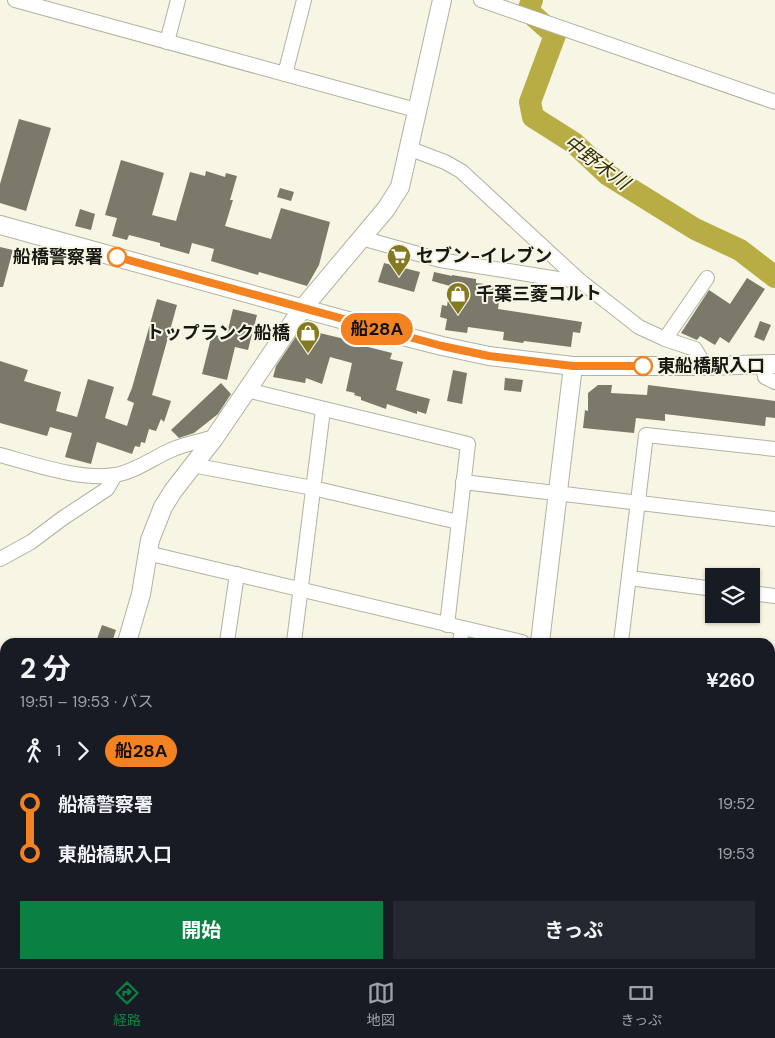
<!DOCTYPE html>
<html lang="ja">
<head>
<meta charset="utf-8">
<style>
	body { margin:0; font-family:"DM Sans","Noto Sans JP",sans-serif; background:#242831; color:#f1f3f6; height:100vh; display:flex; flex-direction:column; font-size:19px; white-space:nowrap }
	* { box-sizing:border-box; margin:0 }
	p { font-size:16px; color:#9ea1a6 }
	.icon { flex:none; width:28px; height:28px; fill:none; stroke:currentColor; stroke-width:2; stroke-linecap:round; stroke-linejoin:round }
	.map { position:relative; flex:1; overflow:hidden }
	.details { position:absolute; left:0px; top:638px; width:775px; height:331px; display:flex; flex-direction:column; background:#171b24; border-radius:15px 15px 0 0; box-shadow:0 1px 4px #0004 }
	.details>* { flex:none }
	.badge { padding:0 10px; border-radius:16px; font-size:18px; line-height:32px }
	.tools { position:absolute; left:705px; top:568px; display:grid; gap:10px }
	.tools a { display:grid; place-items:center; width:55px; height:55px; border-radius:0px; background:#171b24; box-shadow:0 1px 4px #0004; font-size:25px }
	.map>.badge { position:absolute; translate:-50% -50%; box-shadow:0 0 0 2px #fff }
	.legs { display:flex; align-items:center; gap:8px; height:55px; padding:0 20px; font-size:16px }
	.legs p { margin-inline-start:auto }
	.overview { display:flex; align-items:center; justify-content:space-between; height:85px; padding:0 20px }
	h1 { font-size:28px; font-weight:700; line-height:38px }
	.action { display:flex; gap:10px; margin-top:auto; padding:10px 20px }
	.action a { flex:1; height:58px; border-radius:0px; background:#0b8043; color:#fff; font-size:20px; font-weight:700; line-height:58px; text-align:center }
	.action a+a { background:#242831; color:#f1f3f6 }
	ul { padding:0 20px; list-style:none }
	li { display:flex; align-items:center; gap:18px; height:50px; font-size:19px }
	li i { display:grid; place-items:center; width:8px; height:100%; margin:0 6px; background:currentColor }
	li i::after { content:''; width:12px; height:12px; margin:-6px; border:4px solid; border-radius:50%; background:#171b24 }
	li p { margin-inline-start:auto }
	li:first-child i { background:linear-gradient(#0000 50%,currentColor 0) }
	li:last-child i { background:linear-gradient(currentColor 50%,#0000 0) }
	.dock { display:flex; justify-content:space-around; align-items:center; height:70px; border-top:1px solid #363941; background:#171b24; font-size:14px; color:#9ea1a6 }
	.dock a { display:grid; justify-items:center; gap:2px }
	.dock .on { color:#0b8043 }
	.map>svg:first-child { display:block }
</style>
</head>
<body>
<div class="map">
<svg width="775" height="968" viewBox="0 0 775 968">
	<rect width="100%" height="100%" fill="#f7f5e4"/>
	<g fill="none" stroke-linecap="round" stroke-linejoin="round">
		<path stroke="#b7ad44" stroke-width="22" d="M532 0 528 11 555 35 530 102 533 117 574 143 608 175 695 229 740 250 775 277"/>
	</g>
	<g fill="#7b7a6a">
		<path d="M19 119 51 128 26 211 0 203V184Z"/>
		<path d="M121 160 164 173 152 215 176 221 190 172 205 176 206 171 225 177 226 173 237 176 230 200H233L225 226 271 239 281 208 330 222 319 265 307 286 259 272 258 275 211 261 214 249 192 243 189 254 160 246V243L129 235 127 240 112 236 117 218 105 215Z"/>
		<path d="M280 188 294 192 291 201 277 197Z"/>
		<path d="M80 209 95 214 91 230 75 226Z"/>
		<path d="M0 247 13 250 3 287H0Z"/>
		<path d="M384 263 420 272 414 292 378 282Z"/>
		<path d="M434 272 452 276V275L476 279V283L501 286 498 309 582 322 580 333 573 332 571 347 524 341 523 343 503 340 504 332 468 327 467 333 445 330 447 319 440 317 442 305 447 306 450 286 432 281Z"/>
		<path d="M747 278 765 289 729 343 720 337 715 345 700 336 697 340 681 333 709 290 730 304Z"/>
		<path d="M157 299 177 305 152 395 171 401 164 422 161 419 156 431 149 429 145 443 141 442 140 447 135 446 132 454 97 442 91 464 65 457 72 433 50 427 47 436 0 423V361L28 370 24 381 61 392 56 411 77 417 88 379 114 387 105 418 127 426 134 403 127 400 132 388Z"/>
		<path d="M233 309 257 315 248 350 235 347 227 380 202 374 212 334 226 338Z"/>
		<path d="M760 321 771 325 764 341 754 337Z"/>
		<path d="M307 330 353 341 352 343 392 353 390 359 403 362 396 390 430 399 426 414 417 411V414L387 404 386 409 361 400V397L354 395 355 393 346 391 352 363 330 357 322 384 306 378 305 383 273 377 276 366 299 332Z"/>
		<path d="M453 370 467 373 462 404 447 401Z"/>
		<path d="M505 378 523 380 521 392 504 390Z"/>
		<path d="M221 383 231 394 218 414 194 433 179 438 171 430Z"/>
		<path d="M598 385H612L611 393 647 395 648 385 775 401V418L766 417 765 426 665 414V421L636 418 634 433 583 428 585 410 588 411V393Z"/>
		<path d="M102 625 116 630 112 642H96Z"/>
	</g>
	<g fill="none" stroke-linecap="round" stroke-linejoin="round">
		<g stroke="#b3b2a1" stroke-width="16">
			<g id="minor">
				<path d="M15 0 416 110"/>
				<path d="M481 0 775 102"/>
				<path d="M167 42 178 0"/>
				<path d="M285 74 304 0"/>
				<path d="M408 148 445 162 461 171 579 280 639 327 665 339 695 349 705 366"/>
				<path d="M361 238 440 260 558 279 579 280"/>
				<path d="M665 339 707 278"/>
				<path d="M763 364 765 377 775 382"/>
				<path d="M247 390 468 444 447 625"/>
				<path d="M0 455C33 464 82 481 116 475 136 471 153 458 171 450 184 444 201 441 215 437"/>
				<path d="M192 465 313 488 458 522"/>
				<path d="M463 482 775 519"/>
				<path d="M147 553 522 642"/>
				<path d="M0 559 31 542 63 518 107 489 115 475"/>
				<path d="M629 578 714 589"/>
				<path d="M751 593 775 596"/>
				<path d="M227 642 237 574"/>
				<path d="M294 642 323 410"/>
				<path d="M460 642 462 628"/>
				<path d="M621 642 646 435 775 449"/>
				<path d="M770 701 775 702"/>
				<path d="M0 858 5 860"/>
				<path d="M770 886 775 887"/>
				<path d="M770 957H775"/>
				<path d="M212 964 250 968"/>
				<path d="M436 964 439 968"/>
				<path d="M100 968 105 964"/>
				<path d="M338 968 339 964"/>
				<path d="M580 968 582 964"/>
				<path d="M655 968V964"/>
			</g>
		</g>
		<g stroke="#b3b2a1" stroke-width="20">
			<g id="tertiary">
				<path d="M0 225 395 334 442 346 489 356 573 366H705L775 364"/>
				<path d="M127 642 141 594 150 540 163 507 173 491 215 437 302 309 386 209 400 187 442 0"/>
				<path d="M540 642 573 366"/>
				<path d="M770 808H775"/>
				<path d="M0 889 5 880"/>
				<path d="M503 968 504 964"/>
			</g>
		</g>
		<use href="#minor" stroke="#fff" stroke-width="14"/>
		<use href="#tertiary" stroke="#fff" stroke-width="18"/>
	</g>
	<g fill="none" stroke-linecap="round" stroke-linejoin="round">
		<g stroke="#fff" stroke-width="11">
			<path id="line-1" d="M117 257 442 346 489 356 573 366H643"/>
		</g>
		<use href="#line-1" stroke="#f58220" stroke-width="8"/>
	</g>
	<defs>
		<g id="supermarket-pin" transform="scale(1.25)"><path d="M0 17L-7.5 6A9.5 9.5 0 1 1 7.5 6Z" fill="#847b21" stroke="#f7f5e4"/><path d="M-6-5.5h2.5l.6 2H6L4.5 2H-2.5L-4.4-4H-6ZM-1.5 3.2a1.3 1.3 0 1 0 .1 0ZM3 3.2a1.3 1.3 0 1 0 .1 0Z" fill="#fff"/></g>
		<g id="shop-pin" transform="scale(1.25)"><path d="M0 17L-7.5 6A9.5 9.5 0 1 1 7.5 6Z" fill="#847b21" stroke="#f7f5e4"/><path d="M-5-2.5h2.3a2.7 3.5 0 0 1 5.4 0H5L5.5 6h-11ZM-1.5-2.5h3a1.5 2.3 0 0 0-3 0Z" fill="#fff"/></g>
	</defs>
	<g fill-rule="evenodd">
		<use href="#supermarket-pin" x="399" y="256"/>
		<use href="#shop-pin" x="458" y="294"/>
		<use href="#shop-pin" x="308" y="333"/>
	</g>
	<g fill="#fff" stroke="#f58220" stroke-width="2.5">
		<circle cx="117" cy="257" r="9"/>
		<circle cx="643" cy="366" r="9"/>
	</g>
	<g text-anchor="middle" stroke-width="4" stroke-linejoin="round" paint-order="stroke">
		<g font-size="18" font-weight="bold" fill="#191812" stroke="#f7f5e4" text-anchor="start">
			<text x="416" y="262">セブン-イレブン</text>
			<text x="476" y="300">千葉三菱コルト</text>
			<text x="290" y="339" text-anchor="end">トップランク船橋</text>
		</g>
		<g font-size="18" font-weight="bold" fill="#191812" stroke="#f7f5e4" text-anchor="end">
			<text x="103" y="263">船橋警察署</text>
			<text x="657" y="372" text-anchor="start">東船橋駅入口</text>
		</g>
		<g font-size="19" font-style="italic" fill="#342f02" stroke="#f7f5e4">
			<text transform="translate(597 162) rotate(37)" y="7">中野木川</text>
		</g>
	</g>
</svg>
<div class="tools">
<a><svg class="icon" aria-label="layers" viewBox="0 0 24 24"><path d="M12 4l9 5-9 5-9-5zM3 14l9 5 9-5"/></svg></a>
</div>
<b class="badge" style="left:377px;top:329px;background:#f58220;color:#111">船28A</b>
<section class="details">
<div class="overview"><div><h1>2 分</h1><p>19:51 – 19:53 · バス</p></div><b>¥260</b></div>
<div class="legs"><svg class="icon" aria-label="walk" viewBox="0 0 24 24"><circle cx="13" cy="4" r="2"/><path d="M13 8l-2 6 4 7M11 14l-3 7M7 12l3-4h3l4 4"/></svg>1<svg class="icon" aria-label="forward" viewBox="0 0 24 24"><path d="M9 5l7 7-7 7"/></svg><b class="badge" style="background:#f58220;color:#111">船28A</b></div>
<ul>
<li><i style="color:#f58220"></i><b>船橋警察署</b><p>19:52</p></li>
<li><i style="color:#f58220"></i><b>東船橋駅入口</b><p>19:53</p></li>
</ul>
<div class="action"><a>開始</a><a>きっぷ</a></div>
</section>
</div>
<nav class="dock">
<a class="on"><svg class="icon" aria-label="directions" viewBox="0 0 24 24"><path d="M12 3l9 9-9 9-9-9zM9 14v-3h6M13 9l2 2-2 2"/></svg>経路</a>
<a><svg class="icon" aria-label="map" viewBox="0 0 24 24"><path d="M3 6l6-2 6 2 6-2v14l-6 2-6-2-6 2zM9 4v14M15 6v14"/></svg>地図</a>
<a><svg class="icon" aria-label="tickets" viewBox="0 0 24 24"><path d="M3 7h18v10H3zM15 7v10"/></svg>きっぷ</a>
</nav>
</body>
</html>
